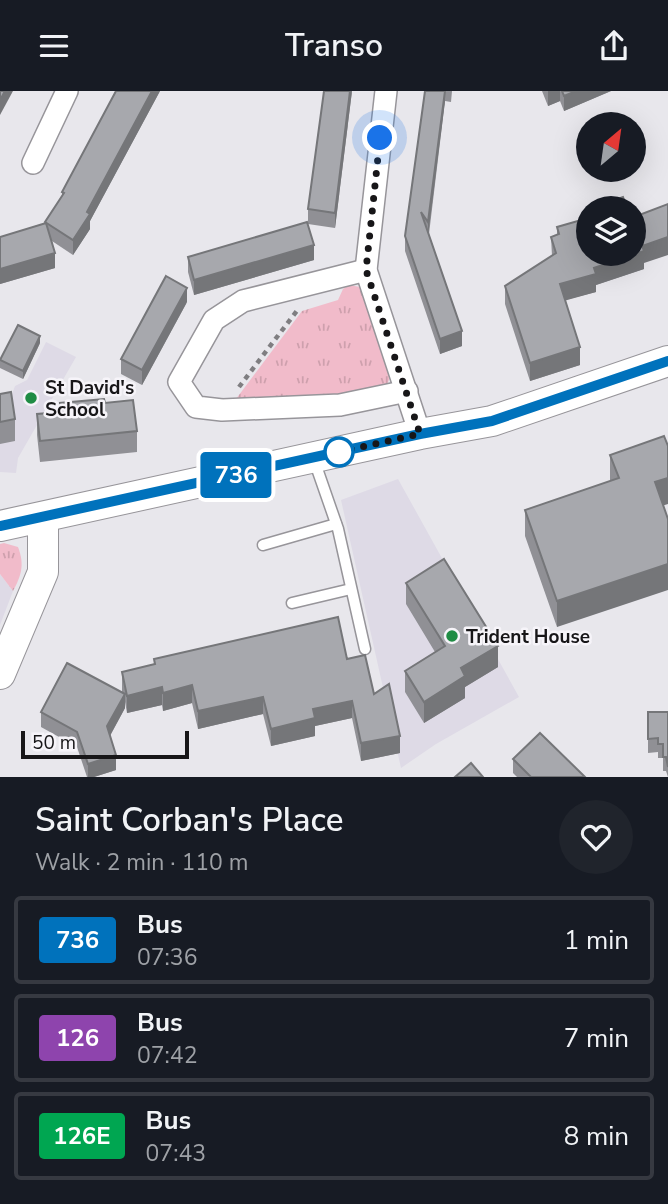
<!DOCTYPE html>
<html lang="en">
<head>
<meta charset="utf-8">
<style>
	body { margin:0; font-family:"Nunito Sans",sans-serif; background:#20242c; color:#f1f3f6; height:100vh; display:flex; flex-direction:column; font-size:26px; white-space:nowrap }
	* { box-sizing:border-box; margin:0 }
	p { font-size:23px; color:#9ea1a6 }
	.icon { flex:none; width:38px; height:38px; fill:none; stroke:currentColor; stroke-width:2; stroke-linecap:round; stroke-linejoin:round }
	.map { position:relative; height:686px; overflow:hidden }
	.panel { display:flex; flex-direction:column; background:#171b24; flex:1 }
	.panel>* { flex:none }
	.badge { padding:0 14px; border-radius:5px; font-size:24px; line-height:46px }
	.needle { width:46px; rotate:29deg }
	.fabs { position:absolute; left:576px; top:21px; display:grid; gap:14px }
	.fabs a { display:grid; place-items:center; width:70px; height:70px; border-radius:50%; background:#171b24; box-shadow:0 7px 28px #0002; font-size:35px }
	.scale { position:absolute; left:21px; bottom:18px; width:168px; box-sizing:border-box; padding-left:7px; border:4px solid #171618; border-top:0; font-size:19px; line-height:24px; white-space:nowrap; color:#171618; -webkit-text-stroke:5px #f6f4f9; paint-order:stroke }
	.you { position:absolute; width:35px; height:35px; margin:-18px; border:5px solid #fff; border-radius:50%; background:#1a73e8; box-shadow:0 0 0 10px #1a73e833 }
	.map>.badge { position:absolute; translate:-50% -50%; box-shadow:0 0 0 4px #fff }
	.round { display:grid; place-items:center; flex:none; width:74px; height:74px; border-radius:37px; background:#20242c }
	.summary { display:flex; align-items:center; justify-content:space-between; height:119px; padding:0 35px }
	h1 { font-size:33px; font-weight:600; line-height:52px }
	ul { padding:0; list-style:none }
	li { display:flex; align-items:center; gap:21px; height:88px; margin:0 14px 10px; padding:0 21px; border:4px solid #363941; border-radius:7px }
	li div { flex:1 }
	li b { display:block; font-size:26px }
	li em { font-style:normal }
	li .badge { min-width:77px; font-weight:700; text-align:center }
	header { display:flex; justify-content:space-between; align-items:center; height:91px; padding:0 35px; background:#171b24; font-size:32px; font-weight:600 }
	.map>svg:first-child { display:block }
</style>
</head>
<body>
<header><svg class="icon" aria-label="menu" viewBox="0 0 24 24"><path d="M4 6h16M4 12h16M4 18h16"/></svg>Transo<svg class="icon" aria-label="share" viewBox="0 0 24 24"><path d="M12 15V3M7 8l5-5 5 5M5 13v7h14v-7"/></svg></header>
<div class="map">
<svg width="668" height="686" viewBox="0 0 668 686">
	<defs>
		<pattern id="grass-tufts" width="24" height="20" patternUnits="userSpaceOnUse" patternTransform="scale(1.75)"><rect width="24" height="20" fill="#f1bbca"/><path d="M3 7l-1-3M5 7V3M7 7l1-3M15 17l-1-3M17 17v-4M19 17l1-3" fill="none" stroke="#cea0ad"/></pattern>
	</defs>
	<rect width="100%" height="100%" fill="#e8e7ec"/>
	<g fill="#dedae6">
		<path d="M46 251 76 266 18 367 16 382 0 381V321L6 320 15 295 27 289Z"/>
		<path d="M398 388 519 606 436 653 401 677 341 409Z"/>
		<path d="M0 483 13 500 0 534Z"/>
	</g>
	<g fill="url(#grass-tufts)">
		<path d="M349 194 360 196 391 284 386 296 378 301 233 312 302 220 338 209 343 198Z"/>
		<path d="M4 452 18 456C25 474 21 485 13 500L0 483V453Z"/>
	</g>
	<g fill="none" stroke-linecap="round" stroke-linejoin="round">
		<g stroke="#97959a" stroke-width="13">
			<g id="lane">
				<path d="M314 369 338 438 365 558"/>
				<path d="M263 454 336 433"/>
				<path d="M292 512 351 498"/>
			</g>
		</g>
		<g stroke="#97959a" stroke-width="24">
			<g id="street">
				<path d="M386 0 366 179 420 343"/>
				<path d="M33 72 67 0"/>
				<path d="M366 179 243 210 214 229 179 291 196 316 222 319 340 314 407 300"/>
			</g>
		</g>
		<g stroke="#97959a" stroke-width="32">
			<g id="secondary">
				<path d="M0 435 420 343 492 330 668 270"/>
				<path d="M0 583 43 481V427"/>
			</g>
		</g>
		<path stroke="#7f7e81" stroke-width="4.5" stroke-dasharray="5 5" stroke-linecap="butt" d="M239 296 299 217"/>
		<use href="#lane" stroke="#fff" stroke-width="10"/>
		<use href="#street" stroke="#fff" stroke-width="21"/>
		<use href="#secondary" stroke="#fff" stroke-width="30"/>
	</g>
	<g fill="#909095">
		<path d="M116 0H160L90 130V138L73 164 52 150 55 177 0 193V146L45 132 62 105V101Z"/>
		<path d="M352 0 335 137 308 133V118Z"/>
		<path d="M425 0H452L451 11 445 10 429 143 462 255 440 263 405 160V145Z"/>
		<path d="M542 0H611L564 20 560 10 548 15Z"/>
		<path d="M557 136 644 172V178L596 194V201L565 209 580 274 530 290 505 213V195L552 165 551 146 557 144Z"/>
		<path d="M188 166 314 169 194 204 188 181Z"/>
		<path d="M187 211 142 294 121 283V268Z"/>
		<path d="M40 252 23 288 0 277V269Z"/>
		<path d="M0 303 15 328V350L0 353Z"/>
		<path d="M60 312H105L137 340V361L40 371 37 344V323L60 321Z"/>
		<path d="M610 364 663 414 557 536 525 445V419L610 390Z"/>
		<path d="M406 492 498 576 465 596V607L424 632 405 601V580L435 561 406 513Z"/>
		<path d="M154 568H347L374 603 400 662 361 670 352 627 315 635V645L271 655 263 623 198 638 192 612 163 620 162 614 127 622 125 611V617L110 645 116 679 94 686H87L77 656 41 636V621L122 601V581L154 573Z"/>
		<path d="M648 621H668V686L666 680H663V667H658V661L648 662Z"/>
		<path d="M513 668 585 686H517L513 682Z"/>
	</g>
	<g fill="#757679">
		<path d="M5 0H13L0 24V9Z"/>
		<path d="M152 0H160L90 130V138L73 164V149Z"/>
		<path d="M350 0H352L335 137V122Z"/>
		<path d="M445 0V10L428 145V131Z"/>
		<path d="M548 0H560V10L548 15Z"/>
		<path d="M576 0H611L564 20V5Z"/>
		<path d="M668 146V164L644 172V178L596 194V201L560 211V193L642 155Z"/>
		<path d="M314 154V169L194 204V189Z"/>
		<path d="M55 162V177L0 193V178Z"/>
		<path d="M187 197V211L142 294V279Z"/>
		<path d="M462 240V255L440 263V248Z"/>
		<path d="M40 245V252L23 288V280Z"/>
		<path d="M580 256V274L530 290V272Z"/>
		<path d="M668 387V413L655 417V391Z"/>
		<path d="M668 473V499L557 536V510Z"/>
		<path d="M498 555V576L465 596V607L424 632V611L461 577Z"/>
		<path d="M192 594V612L163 620V602Z"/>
		<path d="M162 596V614L127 622V605Z"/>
		<path d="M125 603V617L107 650V635Z"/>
		<path d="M263 606V623L198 638V620Z"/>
		<path d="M352 610V627L315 635V645L271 655V638L313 618Z"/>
		<path d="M400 645V662L361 670V652Z"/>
		<path d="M116 664V679L94 686H88V673Z"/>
	</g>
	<g fill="#a7a8ad" stroke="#757679" stroke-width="2">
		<path d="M0 0H5L0 9Z"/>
		<path d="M116 0H152L87 121 90 123 73 149 45 131 64 102 62 101Z"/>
		<path d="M324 0H350L335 122 308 118Z"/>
		<path d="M425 0H445L428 131 421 121 462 240 440 248 405 145Z"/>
		<path d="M562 0H576L564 5Z"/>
		<path d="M623 106 627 117H598L597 115Z"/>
		<path d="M668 113V146L642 155 644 160 594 177 596 183 560 193 580 256 530 272 505 195 556 162 551 146 559 143 557 136 588 127V163H634V126Z"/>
		<path d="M307 131 314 154 194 189 188 166Z"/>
		<path d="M46 132 55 162 0 178V146Z"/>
		<path d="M166 185 187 197 142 279 121 268Z"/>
		<path d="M18 234 40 245 23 280 0 269Z"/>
		<path d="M11 301 15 328 0 331V303Z"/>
		<path d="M104 308 105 312 133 309 137 340 40 350 37 323 61 321 60 312Z"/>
		<path d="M664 345 668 355V387L655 391 668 428V473L557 510 525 419 619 387 610 364Z"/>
		<path d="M444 468 498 555 461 577 465 585 424 611 405 580 445 555 406 492Z"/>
		<path d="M338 526 347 568 365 564 374 603 389 593 400 645 361 652 352 610 313 618 315 627 271 638 263 606 198 620 192 594 163 602 162 596 127 605 122 581 155 573 154 568Z"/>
		<path d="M67 572 125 603 107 635 116 664 88 673 77 641 41 621Z"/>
		<path d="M648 621H668V676L666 666H663V653H658V647L648 648Z"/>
		<path d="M540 642 583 684 585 686H531L513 668Z"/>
		<path d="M471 672 483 686H455Z"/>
	</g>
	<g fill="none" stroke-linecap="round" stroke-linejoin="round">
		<g stroke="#fff" stroke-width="16">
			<path id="line" d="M0 435 420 343 492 330 668 270"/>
		</g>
		<use href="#line" stroke="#0072bc" stroke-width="10"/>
		<path stroke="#171618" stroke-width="7" stroke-dasharray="0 12.6" d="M339 361 420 343 366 179 380 47"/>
	</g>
	<g fill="#1f8c44" stroke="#f6f4f9" stroke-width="2.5">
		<circle cx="31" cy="307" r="7"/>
		<circle cx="452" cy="545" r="7"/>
	</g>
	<circle fill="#fff" stroke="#0072bc" stroke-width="3.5" cx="339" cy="361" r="14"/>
	<g text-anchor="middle" stroke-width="5" stroke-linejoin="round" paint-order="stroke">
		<g font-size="19" font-weight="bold" fill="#171618" stroke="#f6f4f9" text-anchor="start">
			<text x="45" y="303">St David's<tspan x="45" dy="22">School</tspan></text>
			<text x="466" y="552">Trident House</text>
		</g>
	</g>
</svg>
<div class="fabs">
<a><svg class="needle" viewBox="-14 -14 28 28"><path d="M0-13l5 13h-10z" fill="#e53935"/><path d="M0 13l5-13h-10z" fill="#9ea1a6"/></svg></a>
<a><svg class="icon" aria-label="layers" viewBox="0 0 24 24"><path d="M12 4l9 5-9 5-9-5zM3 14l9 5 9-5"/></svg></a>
</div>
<div class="scale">50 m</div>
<div class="you" style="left:380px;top:47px"></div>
<b class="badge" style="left:236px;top:384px;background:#0072bc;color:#fff">736</b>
</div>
<section class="panel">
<div class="summary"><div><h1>Saint Corban's Place</h1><p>Walk · 2 min · 110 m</p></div><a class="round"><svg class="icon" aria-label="heart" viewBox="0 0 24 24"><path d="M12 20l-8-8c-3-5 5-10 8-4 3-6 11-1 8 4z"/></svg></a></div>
<ul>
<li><span class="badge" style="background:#0072bc;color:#fff">736</span><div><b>Bus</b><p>07:36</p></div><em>1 min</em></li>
<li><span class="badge" style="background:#8e44ad;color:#fff">126</span><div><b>Bus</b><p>07:42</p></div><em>7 min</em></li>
<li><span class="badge" style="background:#00a651;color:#fff">126E</span><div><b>Bus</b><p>07:43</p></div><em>8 min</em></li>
</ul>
</section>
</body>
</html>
